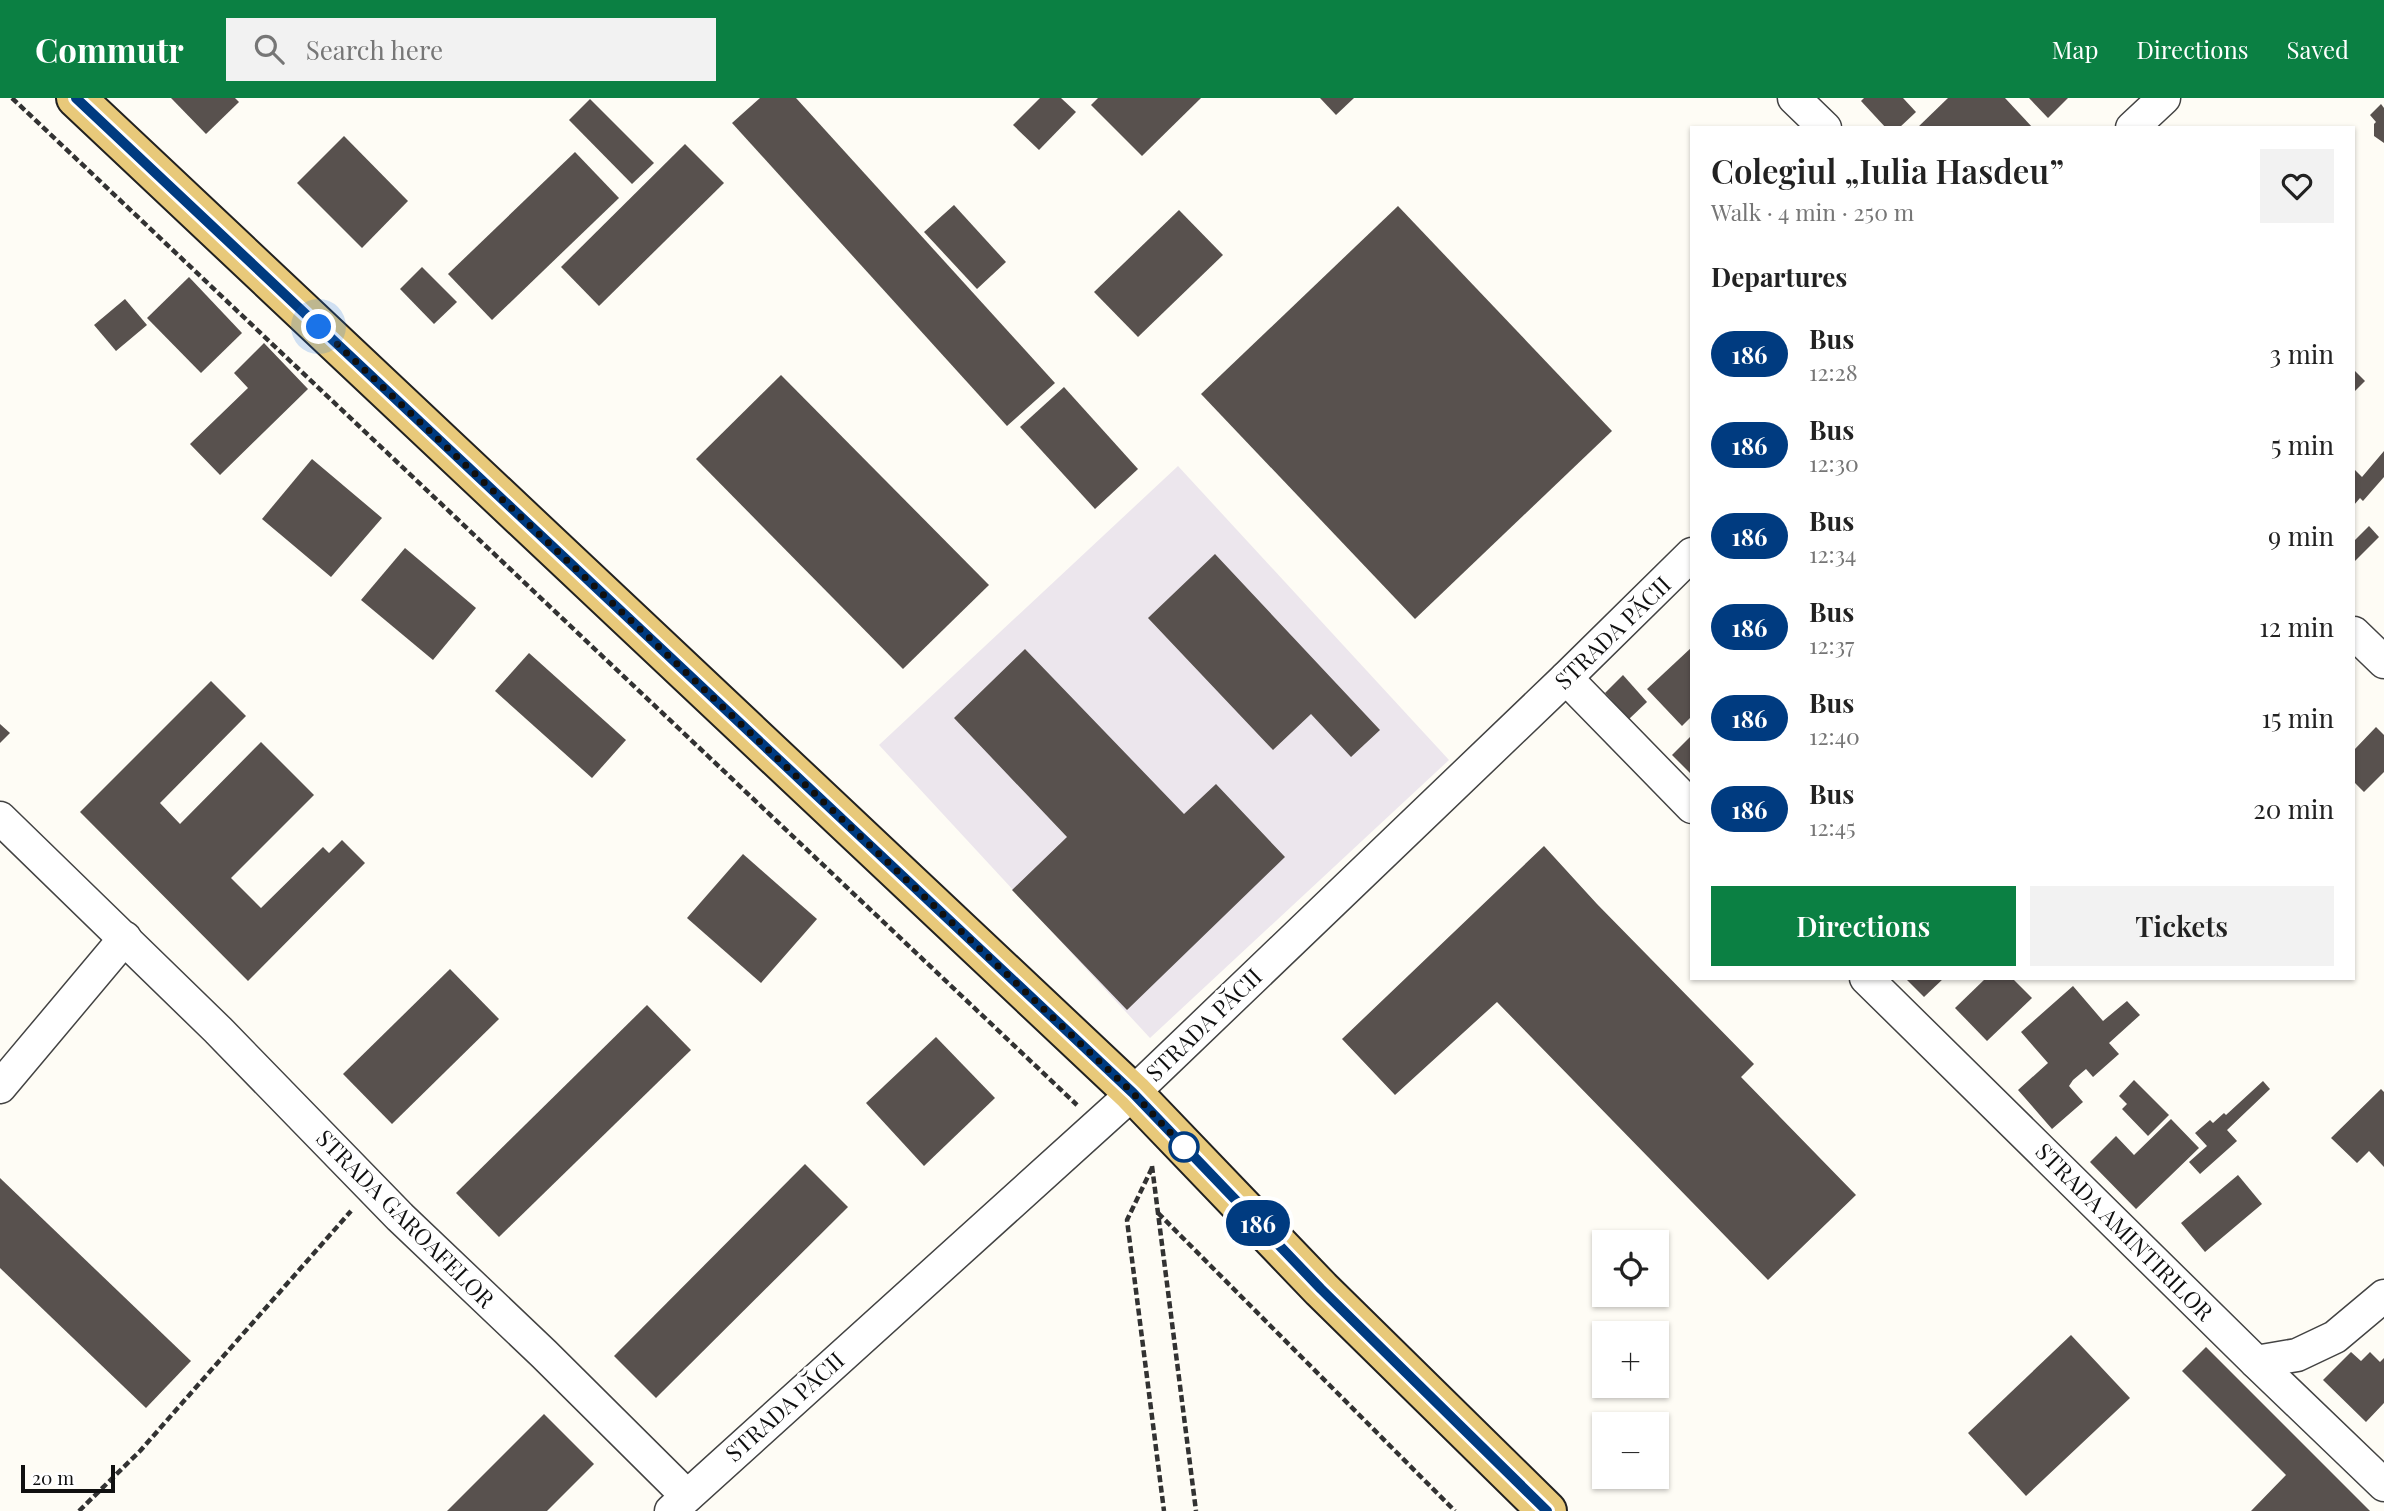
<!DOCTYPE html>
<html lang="en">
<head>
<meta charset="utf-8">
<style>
	body { margin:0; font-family:"Playfair Display",serif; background:#f2f2f2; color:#222; height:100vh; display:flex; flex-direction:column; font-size:26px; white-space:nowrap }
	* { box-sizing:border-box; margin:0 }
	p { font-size:23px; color:#767676 }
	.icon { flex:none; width:38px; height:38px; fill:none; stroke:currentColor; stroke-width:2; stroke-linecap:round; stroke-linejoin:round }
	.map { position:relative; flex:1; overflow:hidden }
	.panel { position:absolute; left:1690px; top:28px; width:665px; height:854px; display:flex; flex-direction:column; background:#fff; border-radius:0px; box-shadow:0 2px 5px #0004 }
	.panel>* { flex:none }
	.badge { padding:0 14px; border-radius:23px; font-size:24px; line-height:46px }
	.fabs { position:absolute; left:1592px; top:1132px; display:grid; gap:14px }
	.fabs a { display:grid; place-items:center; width:77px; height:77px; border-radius:0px; background:#fff; box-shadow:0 2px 5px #0004; font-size:35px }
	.scale { position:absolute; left:21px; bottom:18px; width:94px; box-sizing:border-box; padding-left:7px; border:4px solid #101010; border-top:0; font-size:19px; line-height:24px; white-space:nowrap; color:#101010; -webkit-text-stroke:5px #fff; paint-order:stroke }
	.you { position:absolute; width:35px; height:35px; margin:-18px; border:5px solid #fff; border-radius:50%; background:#1a73e8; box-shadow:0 0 0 10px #1a73e833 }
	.map>.badge { position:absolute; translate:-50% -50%; box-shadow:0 0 0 4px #fff }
	h2 { padding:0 21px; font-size:26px; line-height:63px }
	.round { display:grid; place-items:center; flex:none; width:74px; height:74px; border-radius:0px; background:#f2f2f2 }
	.summary { display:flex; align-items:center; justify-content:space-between; height:119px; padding:0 21px }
	h1 { font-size:33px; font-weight:600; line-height:52px }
	.action { display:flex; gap:14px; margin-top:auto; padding:14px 21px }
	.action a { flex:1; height:80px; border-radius:0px; background:#0b8043; color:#fff; font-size:28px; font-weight:600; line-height:80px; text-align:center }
	.action a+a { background:#f2f2f2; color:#222 }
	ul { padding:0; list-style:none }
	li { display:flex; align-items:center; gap:21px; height:91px; padding:0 21px }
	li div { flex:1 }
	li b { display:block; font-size:26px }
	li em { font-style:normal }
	li .badge { min-width:77px; font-weight:700; text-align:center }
	header { display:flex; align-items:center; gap:42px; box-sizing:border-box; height:98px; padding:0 35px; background:#0b8043; color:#fff }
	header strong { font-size:33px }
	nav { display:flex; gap:38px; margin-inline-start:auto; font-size:24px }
	.search { width:490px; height:63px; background:#f2f2f2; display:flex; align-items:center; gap:18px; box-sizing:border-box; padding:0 24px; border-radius:0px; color:#767676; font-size:26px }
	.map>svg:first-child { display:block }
</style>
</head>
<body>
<header>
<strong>Commutr</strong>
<div class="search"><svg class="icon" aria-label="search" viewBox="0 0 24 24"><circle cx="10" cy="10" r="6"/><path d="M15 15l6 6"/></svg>Search here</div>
<nav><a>Map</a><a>Directions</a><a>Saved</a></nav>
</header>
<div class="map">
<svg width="2384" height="1413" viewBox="0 0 2384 1413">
	<rect width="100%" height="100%" fill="#fefcf5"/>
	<path fill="#ece6ed" d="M1178 368 1449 662 1150 940 879 647Z"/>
	<g fill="#58514e">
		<path d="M171 0H235L239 4 206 36Z"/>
		<path d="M760 0H796L1055 285 1007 328 732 25Z"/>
		<path d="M1040 0H1061L1076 14 1039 52 1013 27Z"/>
		<path d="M1098 0H1201L1142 58 1091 7Z"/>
		<path d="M1320 0H1354L1336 17Z"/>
		<path d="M1864 0H1903L1916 14 1899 30H1886L1861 3Z"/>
		<path d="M1948 0H2005L2033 30H1917Z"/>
		<path d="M2029 0H2068L2048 20Z"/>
		<path d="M590 1 654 65 632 86 569 22Z"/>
		<path d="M2381 6 2384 10V45L2374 38V26L2376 24 2370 17Z"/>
		<path d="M344 38 408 103 362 150 297 85Z"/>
		<path d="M685 46 724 85 599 208 561 169Z"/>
		<path d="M575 54 619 100 492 222 448 176Z"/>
		<path d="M954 107 1006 164 977 191 924 134Z"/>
		<path d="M1398 108 1612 333 1415 521 1201 296Z"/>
		<path d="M1179 112 1223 157 1138 239 1094 194Z"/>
		<path d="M422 169 457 204 434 226 400 191Z"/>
		<path d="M189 179 242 235 201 275 147 220Z"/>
		<path d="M125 201 147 227 116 253 94 227Z"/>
		<path d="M264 245 308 291 220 377 190 346 248 290 234 275Z"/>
		<path d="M2354 272 2365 283 2354 294Z"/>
		<path d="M781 277 989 487 903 571 696 361Z"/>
		<path d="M1064 289 1138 371 1095 411 1020 329Z"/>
		<path d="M2384 353V379L2363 403 2360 400 2354 407V371L2362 379Z"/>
		<path d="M312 361 382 420 331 479 262 421Z"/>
		<path d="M2369 428 2379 439 2354 464V443Z"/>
		<path d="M405 450 476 510 433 562 361 502Z"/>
		<path d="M1215 456 1380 632 1351 659 1311 616 1273 652 1148 520Z"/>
		<path d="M1692 549V618L1682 628 1647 591Z"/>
		<path d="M1025 551 1184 716 1216 686 1285 759 1127 912 1012 792 1067 739 954 620Z"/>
		<path d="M529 555 626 642 592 680 495 593Z"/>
		<path d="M1623 577 1647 604 1629 621 1605 595Z"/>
		<path d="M211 583 246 618 160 705 180 726 261 644 314 697 231 780 261 810 323 749 329 755 342 742 365 765 248 883 80 714Z"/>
		<path d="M0 626 10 635 0 645Z"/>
		<path d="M2376 629 2384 637V674L2364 694 2355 685 2354 686V652Z"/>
		<path d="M1692 637V677L1672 657Z"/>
		<path d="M1544 748 1597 806 1754 966 1741 979 1856 1097 1768 1182 1497 904 1395 997 1342 941Z"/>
		<path d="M743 756 817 821 761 885 687 820Z"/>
		<path d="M450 871 499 921 392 1026 343 976Z"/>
		<path d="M1905 880H1944L1924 899Z"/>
		<path d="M1986 880H2012L2032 900 1987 943 1955 910Z"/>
		<path d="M2073 888 2103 923 2127 903 2140 917 2109 945 2119 956 2093 979 2086 971 2073 982 2069 988 2083 1004 2052 1031 2018 992 2048 965 2021 934Z"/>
		<path d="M647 907 691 952 499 1139 456 1095Z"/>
		<path d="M936 939 995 1000 924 1068 866 1005Z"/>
		<path d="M2134 982 2169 1017 2148 1038 2122 1011 2127 1006 2119 998Z"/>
		<path d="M2263 983 2270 991 2227 1032 2237 1043 2200 1076 2189 1064 2207 1048 2195 1035 2210 1022 2213 1025 2224 1015 2226 1017Z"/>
		<path d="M2381 991 2384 994V1069L2369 1053 2357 1065 2331 1040Z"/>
		<path d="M2171 1021 2199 1050 2136 1111 2090 1064 2116 1038 2134 1057Z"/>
		<path d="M805 1066 848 1109 656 1300 614 1258Z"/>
		<path d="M2238 1077 2262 1106 2205 1154 2181 1125Z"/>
		<path d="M0 1080 191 1263 146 1310 0 1170Z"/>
		<path d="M2071 1237 2130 1300 2026 1398 1968 1335Z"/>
		<path d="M2206 1249 2370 1413H2251L2286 1377 2182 1273Z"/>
		<path d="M2351 1254 2361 1263 2370 1254 2380 1264 2384 1260V1305L2366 1324 2323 1282Z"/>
		<path d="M544 1316 594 1366 547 1413H447Z"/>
	</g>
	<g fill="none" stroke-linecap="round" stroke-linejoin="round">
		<g stroke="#434343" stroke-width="35">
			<g id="minor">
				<path d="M1794 0 1825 30"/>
				<path d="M2132 30 2164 0"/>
				<path d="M2354 535 2384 564"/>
				<path d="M1566 580 1692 709"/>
				<path d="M0 720 218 932 400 1119 544 1256 687 1398"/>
				<path d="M1866 880 2256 1264 2384 1387"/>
				<path d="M0 989 125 840"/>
				<path d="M2256 1264 2297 1257 2335 1239 2384 1198"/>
				<path d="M671 1413 1133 995 1566 580 1692 456"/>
			</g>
		</g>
		<g stroke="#212121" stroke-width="42">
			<path id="major" d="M76 0 1133 995 1321 1191 1547 1413"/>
		</g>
		<g stroke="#323232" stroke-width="4.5" stroke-dasharray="7 3.5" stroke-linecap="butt">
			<path d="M12 0 1077 1007"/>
			<path d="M1152 1068 1196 1413"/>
			<path d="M1152 1070 1127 1122 1164 1413"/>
			<path d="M1158 1115 1455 1413"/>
			<path d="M79 1413 140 1353 351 1113"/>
		</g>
		<use href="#minor" stroke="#fff" stroke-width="32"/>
		<use href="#major" stroke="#e8c97a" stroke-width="38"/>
	</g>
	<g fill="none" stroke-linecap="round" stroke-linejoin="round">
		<g stroke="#fff" stroke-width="16">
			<path id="line" d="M76 0 1133 995 1321 1191 1547 1413"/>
		</g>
		<use href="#line" stroke="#003b80" stroke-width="10"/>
		<path stroke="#101010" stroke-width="7" stroke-dasharray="0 12.6" d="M319 229 1133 995 1184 1049"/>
	</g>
	<circle fill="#fff" stroke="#003b80" stroke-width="3.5" cx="1184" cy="1049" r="14"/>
	<g text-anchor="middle" stroke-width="7" stroke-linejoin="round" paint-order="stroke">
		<g font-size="23" fill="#101010" stroke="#fff">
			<text transform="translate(1613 535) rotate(-44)" y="8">STRADA PĂCII</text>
			<text transform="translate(1204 927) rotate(-44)" y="8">STRADA PĂCII</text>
			<text transform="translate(405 1121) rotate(45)" y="8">STRADA GAROAFELOR</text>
			<text transform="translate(2124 1134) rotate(45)" y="8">STRADA AMINTIRILOR</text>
			<text transform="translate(785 1309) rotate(-42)" y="8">STRADA PĂCII</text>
		</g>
	</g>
</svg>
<div class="fabs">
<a><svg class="icon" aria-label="locate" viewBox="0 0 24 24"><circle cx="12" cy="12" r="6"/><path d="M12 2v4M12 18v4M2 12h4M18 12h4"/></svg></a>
<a>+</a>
<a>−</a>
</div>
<div class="scale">20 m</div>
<div class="you" style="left:319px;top:229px"></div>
<b class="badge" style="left:1258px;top:1125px;background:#003b80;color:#fff">186</b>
<section class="panel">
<div class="summary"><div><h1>Colegiul „Iulia Hasdeu”</h1><p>Walk · 4 min · 250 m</p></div><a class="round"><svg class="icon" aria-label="heart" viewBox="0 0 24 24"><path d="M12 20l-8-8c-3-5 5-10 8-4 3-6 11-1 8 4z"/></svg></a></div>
<h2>Departures</h2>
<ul>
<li><span class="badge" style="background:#003b80;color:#fff">186</span><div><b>Bus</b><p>12:28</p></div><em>3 min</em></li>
<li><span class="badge" style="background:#003b80;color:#fff">186</span><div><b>Bus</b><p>12:30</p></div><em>5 min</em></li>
<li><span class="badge" style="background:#003b80;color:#fff">186</span><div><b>Bus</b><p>12:34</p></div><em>9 min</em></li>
<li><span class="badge" style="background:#003b80;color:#fff">186</span><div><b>Bus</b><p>12:37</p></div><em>12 min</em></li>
<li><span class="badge" style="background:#003b80;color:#fff">186</span><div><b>Bus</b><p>12:40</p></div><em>15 min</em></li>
<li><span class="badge" style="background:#003b80;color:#fff">186</span><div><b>Bus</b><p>12:45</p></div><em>20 min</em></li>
</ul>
<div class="action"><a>Directions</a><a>Tickets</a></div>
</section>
</div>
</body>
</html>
